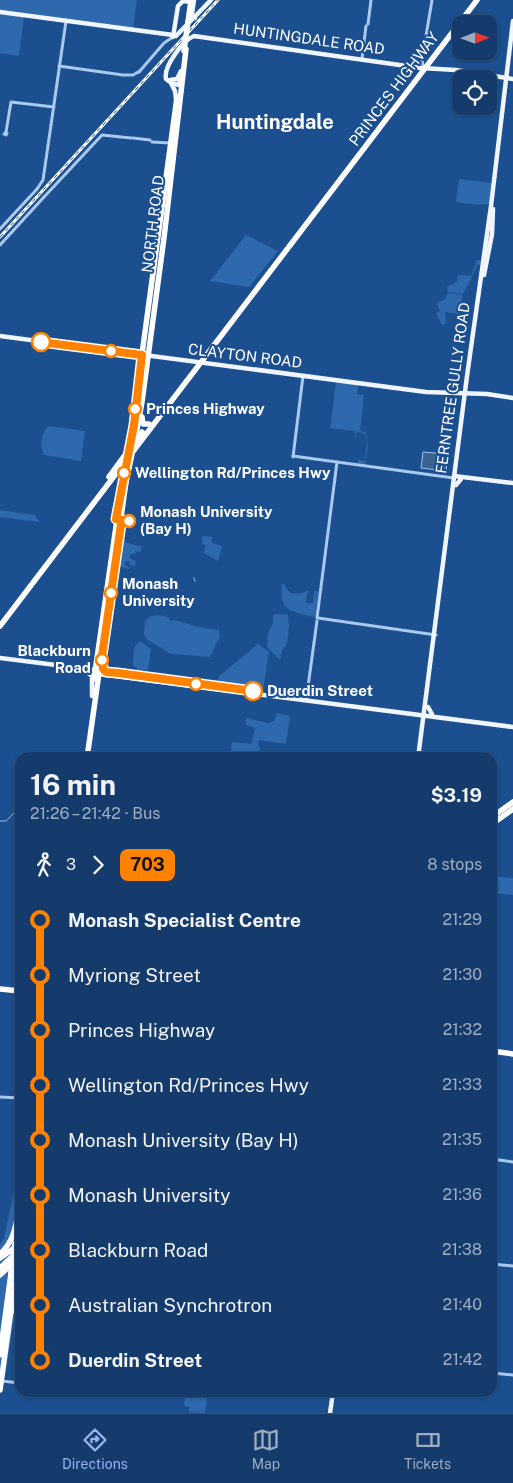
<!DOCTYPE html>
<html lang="en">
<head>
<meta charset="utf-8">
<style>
	body { margin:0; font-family:"Public Sans",sans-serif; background:#214673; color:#f1f3f6; height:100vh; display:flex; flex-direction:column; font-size:19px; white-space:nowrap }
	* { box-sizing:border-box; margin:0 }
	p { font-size:16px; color:#9dadc1 }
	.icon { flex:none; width:28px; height:28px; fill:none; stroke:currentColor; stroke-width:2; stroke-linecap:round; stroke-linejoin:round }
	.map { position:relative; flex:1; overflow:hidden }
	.sheet { position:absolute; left:15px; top:752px; width:482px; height:645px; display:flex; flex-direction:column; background:#143b6b; border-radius:15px; box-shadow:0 1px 4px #0004,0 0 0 1px #33557e }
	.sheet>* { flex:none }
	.badge { padding:0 10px; border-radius:8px; font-size:18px; line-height:32px }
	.needle { width:32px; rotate:89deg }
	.tools { position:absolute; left:452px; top:15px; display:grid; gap:10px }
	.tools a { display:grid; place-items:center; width:45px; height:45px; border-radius:10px; background:#143b6b; box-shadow:0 1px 4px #0004,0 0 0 1px #33557e; font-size:25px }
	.map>.badge { position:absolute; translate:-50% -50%; box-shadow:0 0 0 2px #fff }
	.legs { display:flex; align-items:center; gap:8px; height:55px; padding:0 15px; font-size:16px }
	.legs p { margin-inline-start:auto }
	.headline { display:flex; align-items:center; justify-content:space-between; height:85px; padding:0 15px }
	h1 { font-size:28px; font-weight:700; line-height:38px }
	ul { padding:0 15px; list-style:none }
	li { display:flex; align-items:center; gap:18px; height:55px; font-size:19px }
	li i { display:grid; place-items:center; width:8px; height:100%; margin:0 6px; background:currentColor }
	li i::after { content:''; width:12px; height:12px; margin:-6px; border:4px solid; border-radius:50%; background:#143b6b }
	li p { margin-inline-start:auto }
	li:first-child i { background:linear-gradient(#0000 50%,currentColor 0) }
	li:last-child i { background:linear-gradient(currentColor 50%,#0000 0) }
	.tabs { display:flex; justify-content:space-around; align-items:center; height:70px; border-top:1px solid #33557e; background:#143b6b; font-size:14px; color:#9dadc1 }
	.tabs a { display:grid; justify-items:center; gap:2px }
	.tabs .active { color:#95b2f1 }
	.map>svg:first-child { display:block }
</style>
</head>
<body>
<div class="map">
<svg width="513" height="1413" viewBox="0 0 513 1413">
	<rect width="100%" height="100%" fill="#1b4f8f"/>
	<g fill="#2e69ad">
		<path d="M0 0H137L133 28 0 10Z"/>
		<path d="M0 14 24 17 19 56 0 53Z"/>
		<path d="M459 179 492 183 490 204 480 205 456 202Z"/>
		<path d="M246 235 278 251 249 287 210 281Z"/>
		<path d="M477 260H481L480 265H477L470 281 463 294 448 292 447 287 457 282 458 275 471 276Z"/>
		<path d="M448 293 463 295 458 314 445 312 446 324 442 325 436 313 440 311 437 303 445 299Z"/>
		<path d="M336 382 358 385 357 394 364 395 360 431 365 432C370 443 367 453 365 465L358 463V460L365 461 367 441 364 433 356 432V436L358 437H355V431L330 428Z"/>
		<path d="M48 426 85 431 81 461 44 455C39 444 41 436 48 426Z"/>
		<path d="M0 510 34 515 40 522 0 517Z"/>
		<path d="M203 536 212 537V543L222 546 218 561 204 553 206 546 202 543Z"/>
		<path d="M121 539 125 540V542L142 547 140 552 135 551 136 554H131L129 558 136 561 135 566 130 565V562L125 561V566H129V569L118 566Z"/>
		<path d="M282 584H284C288 596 298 595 308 591L306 602 308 603H313L314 591H318L316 616 314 617C291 611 279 612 282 584Z"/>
		<path d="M280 614 288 615 289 626 287 644 282 650 280 660 267 647 268 633 273 623V615Z"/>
		<path d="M158 615 168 617 171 621 175 620 198 627 219 630 220 636 210 657 171 654 165 651V650L147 640 144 634 145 621 151 616Z"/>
		<path d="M140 641 151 649 148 670H138L133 665 134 648Z"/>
		<path d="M258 644 269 652 263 690 217 684 219 676Z"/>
		<path d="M277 713 290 716 286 744 259 740 258 747H260V751L299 755 302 752 300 757 285 756 284 757H270V756L257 754V757L246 755 230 758 232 742 251 744 255 728 246 725V718L268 723 274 721Z"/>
		<path d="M492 876 513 878V895L493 893Z"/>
		<path d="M20 1180V1304L13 1324 5 1377 0 1376V1244L4 1238 16 1183H19Z"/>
		<path d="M185 1393H194V1396L207 1397 205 1413 189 1412V1407L184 1406Z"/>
	</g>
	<path fill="#3c6290" stroke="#9cc4f0" d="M423 452 448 454 446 471 421 468Z"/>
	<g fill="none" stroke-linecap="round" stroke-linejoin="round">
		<g stroke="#9cc4f0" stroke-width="1">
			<path d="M194 578 195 581"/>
			<path d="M233 758 246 753H257"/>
			<path d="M0 821H6L20 807"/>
		</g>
		<g stroke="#a9c9ee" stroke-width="3">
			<path d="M368 24 371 0"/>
			<path d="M362 59 366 26"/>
			<path d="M59 66 123 75H133L140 71"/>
			<path d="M423 66 422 60 432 0"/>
			<path d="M139 72 164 43 173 37"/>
			<path d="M51 125 66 21"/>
			<path d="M6 132 11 102 54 107"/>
			<path d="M5 133H7L6 135 4 134Z"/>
			<path d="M133 138 150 140"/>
			<path d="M152 142 170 143"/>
			<path d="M37 189 43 180 51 125"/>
			<path d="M44 197 102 135 131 138"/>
			<path d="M0 229 37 189"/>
			<path d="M0 245 44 197"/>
			<path d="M293 456 454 478"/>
			<path d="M293 457 303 376"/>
			<path d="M317 618 337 462"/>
			<path d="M318 618 436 635"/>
			<path d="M306 701 317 621"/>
			<path d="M0 1097 20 1098"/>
			<path d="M492 1159 513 1162"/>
			<path d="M492 1264 513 1266"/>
			<path d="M492 1373 513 1375"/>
			<path d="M1 1381 20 1383"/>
		</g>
		<g stroke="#f0f6ff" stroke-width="4.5">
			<path d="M194 0 192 14 195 18"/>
			<path d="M0 12 173 35"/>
			<path d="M176 36 211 0"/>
			<path d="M173 37 178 6 183 1 191 2"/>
			<path d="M170 80 177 79 181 71"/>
			<path d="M181 80 178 85 170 82 166 79C163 67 183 40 194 36L421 68 456 70 513 79"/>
			<path d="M171 83 175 91 176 99"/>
			<path d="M484 275 492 234 493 209"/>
			<path d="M0 336 426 392 487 394 513 398"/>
			<path d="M454 476 513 483"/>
			<path d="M456 485 461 479"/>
			<path d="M0 658 96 670"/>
			<path d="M100 671 192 683"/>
			<path d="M87 672 92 676V696"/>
			<path d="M99 674 513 727"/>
			<path d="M428 707 432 714"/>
			<path d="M418 758 467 376 491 206 513 21"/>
			<path d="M330 1413 333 1392"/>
		</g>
		<g stroke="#fff" stroke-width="5.5">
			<path d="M188 22 191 0"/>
			<path d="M142 417 143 424H149"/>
			<path d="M135 440 142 402 164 238 186 49"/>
			<path d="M129 447 134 425 136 398 177 97"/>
			<path d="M109 477 142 432"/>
			<path d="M0 626 477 0"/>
			<path d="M94 679 123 478"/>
			<path d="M87 758 126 482 132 454"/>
			<path d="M492 817 513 802"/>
			<path d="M492 824 513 809"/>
			<path d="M0 989 20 991"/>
			<path d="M492 1051 513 1054"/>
			<path d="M0 1254C15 1241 16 1223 20 1205"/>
			<path d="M0 1258 20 1244"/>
			<path d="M0 1268 15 1254"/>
			<path d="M0 1275 15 1261"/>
			<path d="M14 1311 20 1300"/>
			<path d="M0 1355 11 1273"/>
			<path d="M0 1390 17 1267"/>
		</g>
		<g stroke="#fff" stroke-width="3">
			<path id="rail" d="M0 237 218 0"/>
		</g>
		<use href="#rail" stroke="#1b4f8f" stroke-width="1" stroke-dasharray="4" stroke-linecap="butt"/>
		<g stroke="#fff" stroke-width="5.5">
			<path d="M184 51 188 22"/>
			<path d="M17 1267 20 1247"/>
			<path d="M11 1273 15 1243"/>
		</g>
	</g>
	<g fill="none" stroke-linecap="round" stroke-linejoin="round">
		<g stroke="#fff" stroke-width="11">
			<path id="line-1" d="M41 342 142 355 134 425 116 519 129 521 121 524 102 656 103 669 106 672 118 673 253 691"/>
		</g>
		<use href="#line-1" stroke="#ff8200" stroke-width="8"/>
	</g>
	<g fill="#fff" stroke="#ff8200" stroke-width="2.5">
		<circle cx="41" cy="342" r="9"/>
		<circle cx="111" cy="351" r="6"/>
		<circle cx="135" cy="409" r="6"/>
		<circle cx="124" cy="473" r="6"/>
		<circle cx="129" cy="521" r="6"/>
		<circle cx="111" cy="593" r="6"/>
		<circle cx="102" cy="660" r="6"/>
		<circle cx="196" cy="684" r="6"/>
		<circle cx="253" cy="691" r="9"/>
	</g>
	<g text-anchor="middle" stroke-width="4" stroke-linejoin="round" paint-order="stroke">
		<g font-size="15" fill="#fff" stroke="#1b4f8f">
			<text transform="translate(309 39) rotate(8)" y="5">HUNTINGDALE ROAD</text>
			<text transform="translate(394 89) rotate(-53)" y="5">PRINCES HIGHWAY</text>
			<text transform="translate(153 224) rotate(-83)" y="5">NORTH ROAD</text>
			<text transform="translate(245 356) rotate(7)" y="5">CLAYTON ROAD</text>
			<text transform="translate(453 388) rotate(-82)" y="5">FERNTREE GULLY ROAD</text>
		</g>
		<g font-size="15" font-weight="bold" fill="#fff" stroke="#1b4f8f" text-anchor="start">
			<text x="146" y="414">Princes Highway</text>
			<text x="135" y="478">Wellington Rd/Princes Hwy</text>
			<text x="140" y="517">Monash University<tspan x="140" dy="17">(Bay H)</tspan></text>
			<text x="122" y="589">Monash<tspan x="122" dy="17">University</tspan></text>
			<text x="91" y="656" text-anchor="end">Blackburn<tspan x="91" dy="17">Road</tspan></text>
			<text x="267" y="696">Duerdin Street</text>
		</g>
		<g font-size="20" font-weight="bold" fill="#fff" stroke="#1b4f8f">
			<text x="275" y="129">Huntingdale</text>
		</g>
	</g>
</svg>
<div class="tools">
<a><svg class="needle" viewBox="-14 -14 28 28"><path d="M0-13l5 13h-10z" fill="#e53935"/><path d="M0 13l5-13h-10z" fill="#9dadc1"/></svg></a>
<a><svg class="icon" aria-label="locate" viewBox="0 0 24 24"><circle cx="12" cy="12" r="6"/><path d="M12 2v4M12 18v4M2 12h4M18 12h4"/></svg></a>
</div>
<section class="sheet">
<div class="headline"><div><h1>16 min</h1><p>21:26 – 21:42 · Bus</p></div><b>$3.19</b></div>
<div class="legs"><svg class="icon" aria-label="walk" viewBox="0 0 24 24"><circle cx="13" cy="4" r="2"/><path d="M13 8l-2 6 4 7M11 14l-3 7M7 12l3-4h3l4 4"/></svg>3<svg class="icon" aria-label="forward" viewBox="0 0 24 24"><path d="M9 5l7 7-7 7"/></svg><b class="badge" style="background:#ff8200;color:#111">703</b><p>8 stops</p></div>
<ul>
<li><i style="color:#ff8200"></i><b>Monash Specialist Centre</b><p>21:29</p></li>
<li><i style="color:#ff8200"></i><span>Myriong Street</span><p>21:30</p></li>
<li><i style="color:#ff8200"></i><span>Princes Highway</span><p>21:32</p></li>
<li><i style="color:#ff8200"></i><span>Wellington Rd/Princes Hwy</span><p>21:33</p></li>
<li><i style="color:#ff8200"></i><span>Monash University (Bay H)</span><p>21:35</p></li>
<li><i style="color:#ff8200"></i><span>Monash University</span><p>21:36</p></li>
<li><i style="color:#ff8200"></i><span>Blackburn Road</span><p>21:38</p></li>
<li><i style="color:#ff8200"></i><span>Australian Synchrotron</span><p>21:40</p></li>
<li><i style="color:#ff8200"></i><b>Duerdin Street</b><p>21:42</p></li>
</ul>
</section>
</div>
<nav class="tabs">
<a class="active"><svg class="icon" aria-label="directions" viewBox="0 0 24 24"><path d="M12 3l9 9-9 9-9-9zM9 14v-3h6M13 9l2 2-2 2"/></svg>Directions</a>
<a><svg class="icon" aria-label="map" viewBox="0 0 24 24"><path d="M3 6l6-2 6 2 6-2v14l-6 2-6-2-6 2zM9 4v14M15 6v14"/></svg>Map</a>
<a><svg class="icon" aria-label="tickets" viewBox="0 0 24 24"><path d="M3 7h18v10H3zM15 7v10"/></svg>Tickets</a>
</nav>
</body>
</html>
